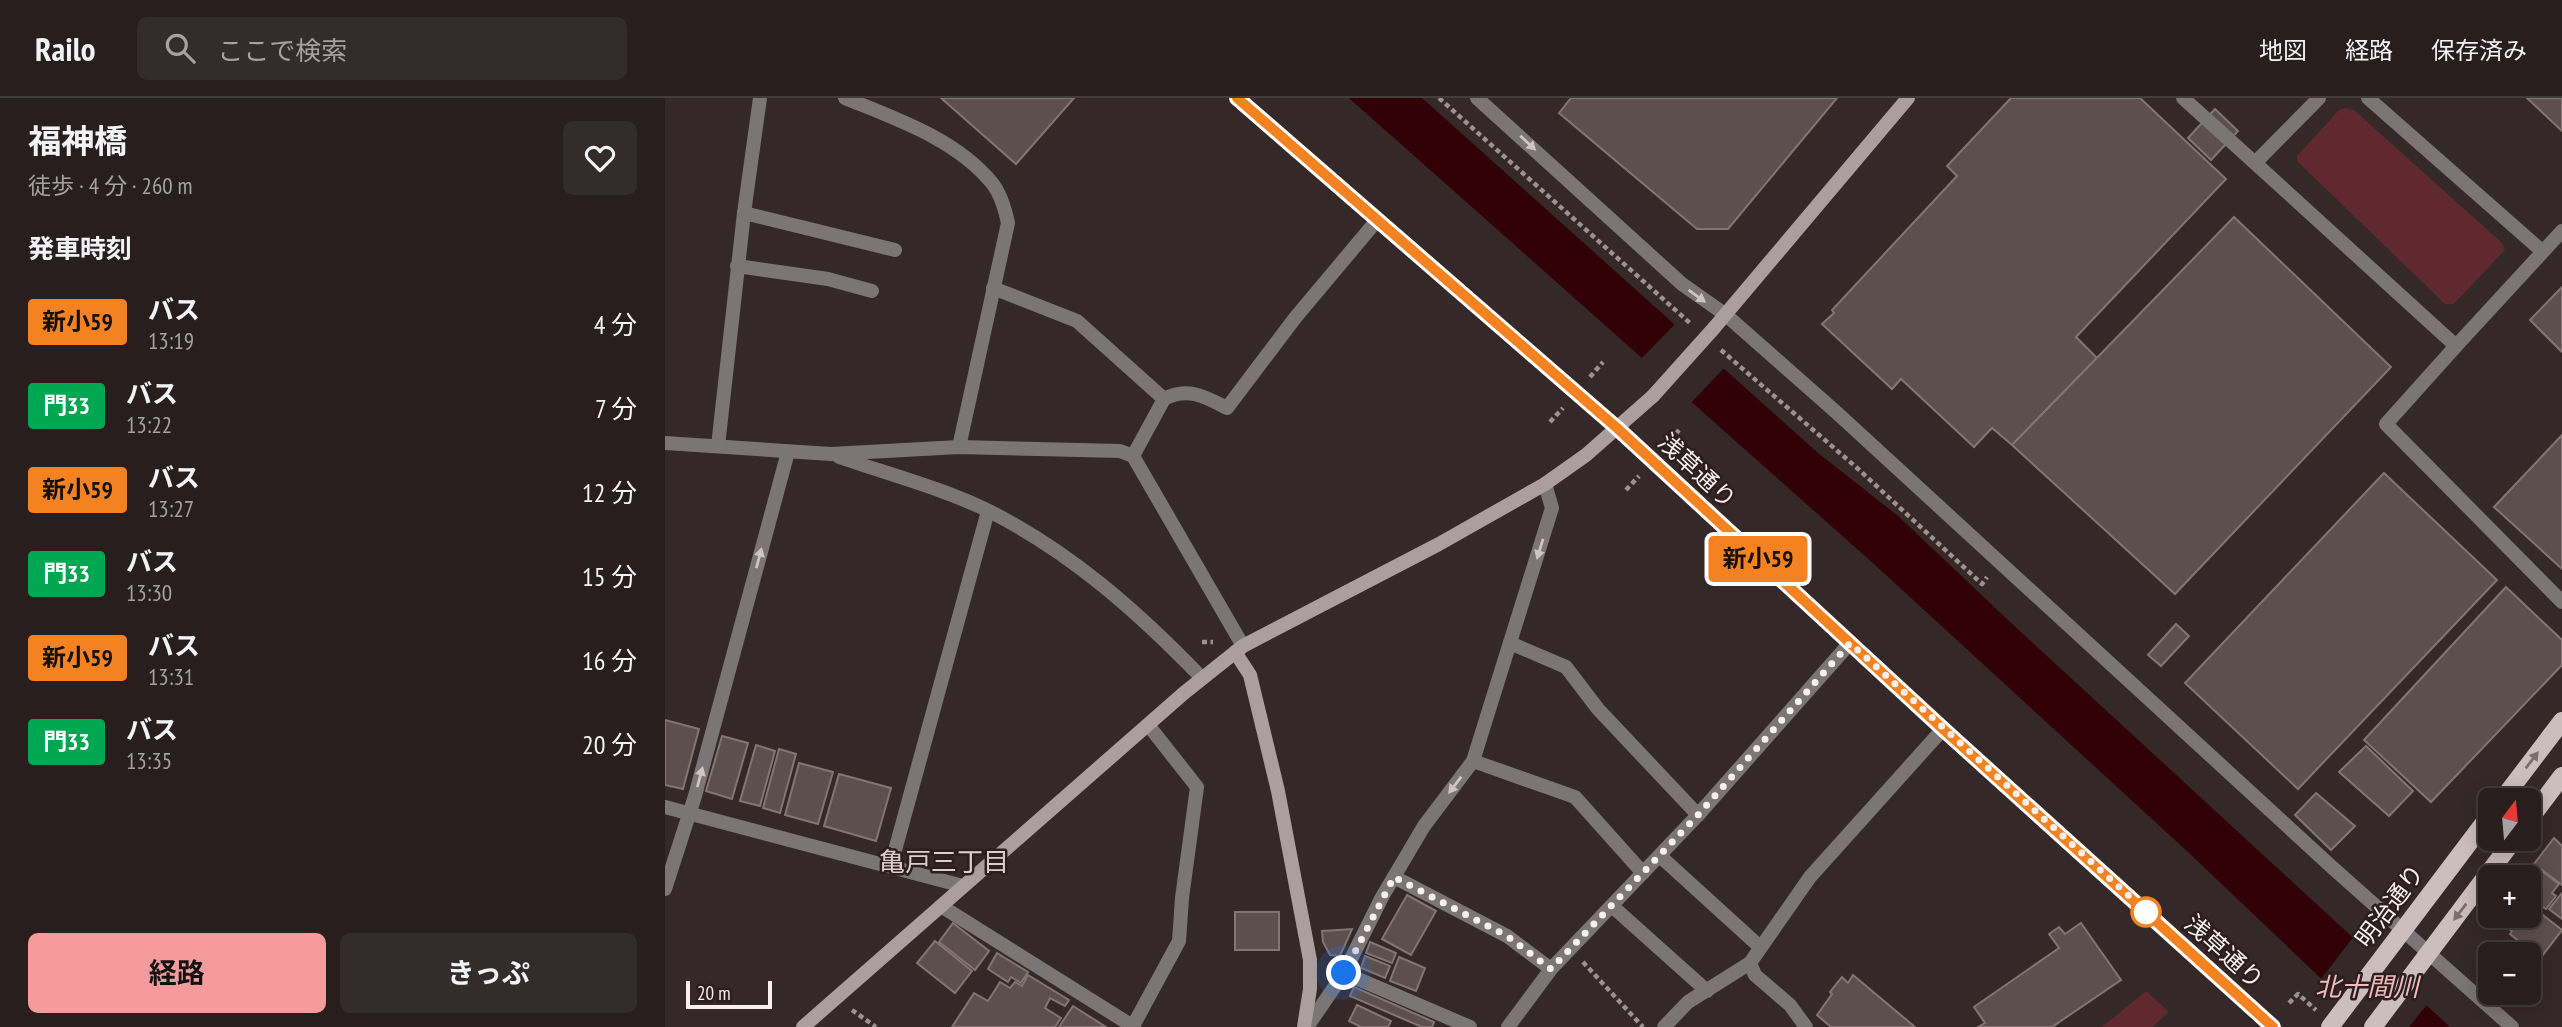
<!DOCTYPE html>
<html lang="ja">
<head>
<meta charset="utf-8">
<style>
	body { margin:0; font-family:"PT Sans Narrow","Noto Sans JP",sans-serif; background:#342b2b; color:#f1f3f6; height:100vh; display:flex; flex-direction:column; font-size:26px; white-space:nowrap }
	* { box-sizing:border-box; margin:0 }
	p { font-size:23px; color:#a5a2a4 }
	.icon { flex:none; width:38px; height:38px; fill:none; stroke:currentColor; stroke-width:2; stroke-linecap:round; stroke-linejoin:round }
	.map { position:relative; flex:1; overflow:hidden }
	.sheet { display:flex; flex-direction:column; background:#281e1e; width:665px }
	.sheet>* { flex:none }
	.badge { padding:0 14px; border-radius:5px; font-size:24px; line-height:46px }
	.needle { width:46px; rotate:16deg }
	.tools { position:absolute; left:1813px; top:690px; display:grid; gap:14px }
	.tools a { display:grid; place-items:center; width:63px; height:63px; border-radius:10px; background:#281e1e; box-shadow:0 4px 18px #0003,0 0 0 2px #443c3c; font-size:35px }
	.scale { position:absolute; left:21px; bottom:18px; width:86px; box-sizing:border-box; padding-left:7px; border:4px solid #f9efef; border-top:0; font-size:19px; line-height:24px; white-space:nowrap; color:#f9efef; -webkit-text-stroke:5px #2b1e1e; paint-order:stroke }
	.you { position:absolute; width:35px; height:35px; margin:-18px; border:5px solid #fff; border-radius:50%; background:#1a73e8; box-shadow:0 0 0 10px #1a73e833 }
	.map>.badge { position:absolute; translate:-50% -50%; box-shadow:0 0 0 4px #fff }
	h2 { padding:0 28px; font-size:26px; line-height:63px }
	.round { display:grid; place-items:center; flex:none; width:74px; height:74px; border-radius:10px; background:#342b2b }
	.overview { display:flex; align-items:center; justify-content:space-between; height:119px; padding:0 28px }
	h1 { font-size:33px; font-weight:700; line-height:52px }
	.primary-button { display:flex; gap:14px; margin-top:auto; padding:14px 28px }
	.primary-button a { flex:1; height:80px; border-radius:10px; background:#f59b9e; color:#111; font-size:28px; font-weight:700; line-height:80px; text-align:center }
	.primary-button a+a { background:#342b2b; color:#f1f3f6 }
	ul { padding:0; list-style:none }
	li { display:flex; align-items:center; gap:21px; height:84px; padding:0 28px }
	li div { flex:1 }
	li b { display:block; font-size:26px }
	li em { font-style:normal }
	li .badge { min-width:77px; font-weight:700; text-align:center }
	header { display:flex; align-items:center; gap:42px; box-sizing:border-box; height:98px; padding:0 35px; background:#281e1e; border-bottom:2px solid #443c3c }
	header strong { font-size:33px }
	nav { display:flex; gap:38px; margin-inline-start:auto; font-size:24px }
	.search { width:490px; height:63px; background:#342b2b; display:flex; align-items:center; gap:18px; box-sizing:border-box; padding:0 24px; border-radius:10px; color:#a5a2a4; font-size:26px }
	main { display:flex; flex:1; min-height:0 }
	.map>svg:first-child { display:block }
</style>
</head>
<body>
<header>
<strong>Railo</strong>
<div class="search"><svg class="icon" aria-label="search" viewBox="0 0 24 24"><circle cx="10" cy="10" r="6"/><path d="M15 15l6 6"/></svg>ここで検索</div>
<nav><a>地図</a><a>経路</a><a>保存済み</a></nav>
</header>
<main>
<section class="sheet">
<div class="overview"><div><h1>福神橋</h1><p>徒歩 · 4 分 · 260 m</p></div><a class="round"><svg class="icon" aria-label="heart" viewBox="0 0 24 24"><path d="M12 20l-8-8c-3-5 5-10 8-4 3-6 11-1 8 4z"/></svg></a></div>
<h2>発車時刻</h2>
<ul>
<li><span class="badge" style="background:#f58220;color:#111">新小59</span><div><b>バス</b><p>13:19</p></div><em>4 分</em></li>
<li><span class="badge" style="background:#00a651;color:#fff">門33</span><div><b>バス</b><p>13:22</p></div><em>7 分</em></li>
<li><span class="badge" style="background:#f58220;color:#111">新小59</span><div><b>バス</b><p>13:27</p></div><em>12 分</em></li>
<li><span class="badge" style="background:#00a651;color:#fff">門33</span><div><b>バス</b><p>13:30</p></div><em>15 分</em></li>
<li><span class="badge" style="background:#f58220;color:#111">新小59</span><div><b>バス</b><p>13:31</p></div><em>16 分</em></li>
<li><span class="badge" style="background:#00a651;color:#fff">門33</span><div><b>バス</b><p>13:35</p></div><em>20 分</em></li>
</ul>
<div class="primary-button"><a>経路</a><a>きっぷ</a></div>
</section>
<div class="map">
<svg width="1897" height="929" viewBox="0 0 1897 929">
	<rect width="100%" height="100%" fill="#352828"/>
	<g fill="#5f292d">
		<path d="M1680 10 1689 12 1836 144 1840 150 1838 154 1789 206H1780L1632 63V58L1674 12Z"/>
		<path d="M1481 893 1504 914 1487 929H1437Z"/>
	</g>
	<path fill="#320007" d="M684 0H757L1153 355 1233 418 1345 524 1785 929H1707L1523 754 1209 466Z"/>
	<g fill="#352828">
		<path d="M1012 224 1061 268 1024 307 974 263Z"/>
		<path d="M1689 838 1764 904 1744 929H1702L1653 885Z"/>
	</g>
	<g fill="#5e4f4f" stroke="#847474" stroke-width="2">
		<path d="M276 0H409L351 66Z"/>
		<path d="M906 0H1172L1063 131H1032L894 15Z"/>
		<path d="M1346 0H1475L1561 81 1411 239 1432 260 1347 347 1327 330 1309 349 1236 281 1227 291 1157 226 1169 215 1167 212 1292 78 1282 68Z"/>
		<path d="M1862 0H1897V33Z"/>
		<path d="M1550 11 1573 33 1546 62 1523 40Z"/>
		<path d="M1569 119 1726 269 1510 496 1347 347Z"/>
		<path d="M1897 189V254L1865 222Z"/>
		<path d="M1897 337V471L1829 409Z"/>
		<path d="M1719 375 1832 482 1633 691 1520 585Z"/>
		<path d="M1841 489 1897 542V567L1766 704 1699 642Z"/>
		<path d="M1511 526 1524 538 1496 568 1483 557Z"/>
		<path d="M0 622 34 631 18 691 0 687Z"/>
		<path d="M57 638 83 645 67 701 41 693Z"/>
		<path d="M91 647 110 653 95 708 75 703Z"/>
		<path d="M1701 648 1748 693 1724 718 1674 674Z"/>
		<path d="M114 651 131 656 115 715 98 710Z"/>
		<path d="M134 665 168 674 153 726 120 717Z"/>
		<path d="M174 676 226 690 211 743 159 728Z"/>
		<path d="M1651 695 1690 728 1666 752 1630 717Z"/>
		<path d="M1889 740 1897 748V787L1869 766Z"/>
		<path d="M1868 766 1894 786 1887 795 1891 798 1881 811 1876 808 1874 811 1864 803V779H1858Z"/>
		<path d="M1897 795V821L1884 811Z"/>
		<path d="M742 797 771 813 746 857 717 841Z"/>
		<path d="M1864 806 1897 832 1864 875V856H1861L1864 852 1845 836 1847 833 1827 818 1864 817Z"/>
		<rect x="570" y="814" width="44" height="38"/>
		<path d="M288 825 324 853 310 872 274 844Z"/>
		<path d="M1416 825 1456 882 1387 929H1313L1320 925 1309 909 1394 850 1384 836 1394 829 1400 836Z"/>
		<path d="M687 831 675 858 665 857 658 844 657 833Z"/>
		<path d="M270 843 307 873 290 895 252 865Z"/>
		<path d="M705 844 731 855 727 865 701 855Z"/>
		<path d="M1827 850 1833 856H1825V874L1814 862Z"/>
		<path d="M332 855 363 874 356 885 346 879 343 884 323 871Z"/>
		<path d="M700 858 725 868 720 880 696 870Z"/>
		<path d="M734 859 760 870 751 893 725 883Z"/>
		<path d="M363 877 404 902 400 908 385 900 380 910 396 920 390 929H287L309 895 323 903 335 884 345 890 350 884 357 888Z"/>
		<path d="M1188 877 1250 929H1166L1152 917 1167 896 1165 894 1177 879 1183 885Z"/>
		<path d="M689 889 769 924 767 929H757L685 898Z"/>
		<path d="M692 907 726 923 723 929H696L684 923Z"/>
		<path d="M408 908 441 929H394Z"/>
	</g>
	<g fill="none" stroke-linecap="round" stroke-linejoin="round">
		<g stroke="#9c9191" stroke-width="4.5" stroke-dasharray="5 3.5" stroke-linecap="butt">
			<path d="M774 0 1026 226"/>
			<path d="M1056 252 1191 369 1317 486 1322 479"/>
			<path d="M925 279 938 264"/>
			<path d="M885 324 898 310"/>
			<path d="M1001 348 1014 332"/>
			<path d="M961 392 974 378"/>
			<path d="M537 544H548"/>
			<path d="M918 864 978 929"/>
			<path d="M1624 905 1633 896 1651 912"/>
			<path d="M187 912 211 929"/>
		</g>
		<g stroke="#7c7575" stroke-width="14">
			<path d="M1518 0 1590 65"/>
			<path d="M1654 0 1590 65 1791 248 1897 133"/>
			<path d="M1703 0 1877 153"/>
			<path d="M1791 248 1721 326 1897 504"/>
		</g>
		<g stroke="#7c7575" stroke-width="14">
			<path d="M180 0C231 21 291 41 327 85 336 96 340 111 343 125L294 349"/>
			<path d="M812 0 1017 186 1061 217 1171 314 1669 771 1847 929"/>
			<path d="M79 115 230 152"/>
			<path d="M72 168 163 181 207 193"/>
			<path d="M328 190 412 223 499 301 468 358"/>
			<path d="M499 301C522 288 541 299 562 310L630 220 713 121"/>
			<path d="M0 345 166 356 294 349 455 353 468 358 578 548"/>
			<path d="M53 348 79 115 95 0"/>
			<path d="M174 359C223 376 277 390 324 413 407 455 473 514 537 580"/>
			<path d="M845 545 901 569 933 611 1033 717"/>
			<path d="M808 663 910 699 978 775"/>
			<path d="M0 709 298 788"/>
			<path d="M995 758 1095 849"/>
			<path d="M226 767 323 413"/>
			<path d="M729 779 842 838 886 871"/>
			<path d="M0 791 30 698 123 354"/>
			<path d="M276 808 469 929"/>
			<path d="M947 808 1042 893"/>
			<path d="M1085 865 1090 877 1125 907 1141 929"/>
			<path d="M679 875 805 929"/>
			<path d="M468 928 514 843 517 800 532 689 484 628"/>
			<path d="M642 929 679 875 717 799 759 728 808 663 887 410 880 386"/>
			<path d="M843 929 886 871 1033 717 1185 545"/>
			<path d="M999 929 1023 904 1085 865 1145 779 1278 631"/>
		</g>
		<g stroke="#aa9e9e" stroke-width="14">
			<path d="M572 0 952 330 1278 631 1608 929"/>
			<path d="M1049 230 1243 0"/>
			<path d="M570 554 585 577 613 693 645 862V891L639 929"/>
			<path d="M138 929 519 595 578 548 774 446 880 386 921 357 988 298"/>
		</g>
		<g stroke="#cdbebe" stroke-width="18">
			<path d="M1837 702 1897 623"/>
			<path d="M1864 722 1897 678"/>
			<path d="M1665 929 1825 717"/>
			<path d="M1708 929 1850 740"/>
		</g>
		<path stroke="#aa9e9e" stroke-width="14" d="M988 298 1049 230"/>
	</g>
	<defs><path id="oneway-solid" d="M-6-.8H1V-3.2L6.5 0L1 3.2V.8H-6Z" transform="scale(1.75)"/></defs>
	<g fill="#cdc4c4">
		<use href="#oneway-solid" transform="translate(863 45) rotate(43)"/>
		<use href="#oneway-solid" transform="translate(1032 198) rotate(36)"/>
		<use href="#oneway-solid" transform="translate(875 451) rotate(107)"/>
		<use href="#oneway-solid" transform="translate(94 460) rotate(-75)"/>
		<use href="#oneway-solid" transform="translate(35 679) rotate(-75)"/>
		<use href="#oneway-solid" transform="translate(790 687) rotate(127)"/>
	</g>
	<g fill="#7c6e6e">
		<use href="#oneway-solid" transform="translate(1867 662) rotate(-53)"/>
		<use href="#oneway-solid" transform="translate(1795 814) rotate(127)"/>
	</g>
	<g fill="none" stroke-linecap="round" stroke-linejoin="round">
		<g stroke="#fff" stroke-width="16">
			<path id="line" d="M572 0 952 330 1278 631 1608 929"/>
		</g>
		<use href="#line" stroke="#f58220" stroke-width="10"/>
		<path stroke="#f9efef" stroke-width="7" stroke-dasharray="0 12.6" d="M679 875 729 779 842 838 886 871 1033 717 1185 545 1485 817 1481 814"/>
	</g>
	<circle fill="#fff" stroke="#f58220" stroke-width="3.5" cx="1481" cy="814" r="14"/>
	<g text-anchor="middle" stroke-width="5" stroke-linejoin="round" paint-order="stroke">
		<g font-size="24" fill="#f9efef" stroke="#2b1e1e">
			<text transform="translate(1032 373) rotate(43)" y="8">浅草通り</text>
			<text transform="translate(1725 808) rotate(-53)" y="8">明治通り</text>
			<text transform="translate(1559 854) rotate(42)" y="8">浅草通り</text>
		</g>
		<g font-size="26" fill="#dfcdcd" stroke="#2b1e1e">
			<text x="279" y="773">亀戸三丁目</text>
		</g>
		<g font-size="26" font-style="italic" fill="#f4babb" stroke="#2b1e1e">
			<text x="1702" y="898">北十間川</text>
		</g>
	</g>
</svg>
<div class="tools">
<a><svg class="needle" viewBox="-14 -14 28 28"><path d="M0-13l5 13h-10z" fill="#e53935"/><path d="M0 13l5-13h-10z" fill="#a5a2a4"/></svg></a>
<a>+</a>
<a>−</a>
</div>
<div class="scale">20 m</div>
<div class="you" style="left:679px;top:875px"></div>
<b class="badge" style="left:1093px;top:461px;background:#f58220;color:#111">新小59</b>
</div>
</main>
</body>
</html>
